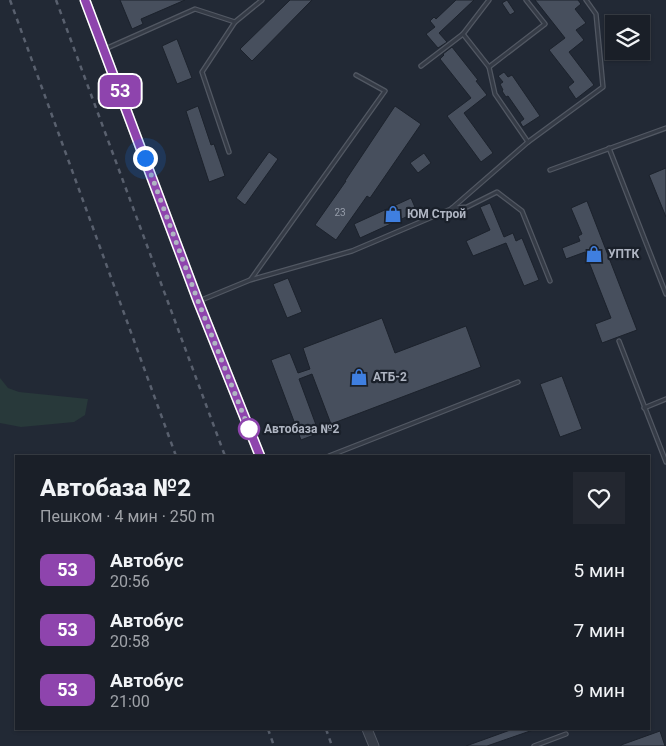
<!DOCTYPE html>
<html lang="ru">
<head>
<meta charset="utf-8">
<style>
	body { margin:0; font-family:Roboto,sans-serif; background:#232730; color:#f1f3f6; height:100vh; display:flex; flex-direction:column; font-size:19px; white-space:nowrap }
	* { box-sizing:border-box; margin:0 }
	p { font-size:16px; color:#9fa2a8 }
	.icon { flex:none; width:28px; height:28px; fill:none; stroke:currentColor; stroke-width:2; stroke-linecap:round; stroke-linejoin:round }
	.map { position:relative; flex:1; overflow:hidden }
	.details { position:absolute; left:15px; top:455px; width:635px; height:275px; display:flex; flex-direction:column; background:#1a1f28; border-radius:0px; box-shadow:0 1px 4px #0004,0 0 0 1px #383d45 }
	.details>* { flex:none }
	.badge { padding:0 10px; border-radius:8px; font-size:18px; line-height:32px }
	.tools { position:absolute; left:605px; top:15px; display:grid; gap:10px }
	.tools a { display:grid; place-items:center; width:45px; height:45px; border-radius:0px; background:#1a1f28; box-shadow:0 1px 4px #0004,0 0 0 1px #383d45; font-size:25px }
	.you { position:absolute; width:25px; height:25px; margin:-12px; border:4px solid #fff; border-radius:50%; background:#1a73e8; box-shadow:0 0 0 8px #1a73e833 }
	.map>.badge { position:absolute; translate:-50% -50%; box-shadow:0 0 0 2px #fff }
	.round { display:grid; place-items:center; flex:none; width:52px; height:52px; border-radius:0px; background:#232730 }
	.overview { display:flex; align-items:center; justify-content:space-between; height:85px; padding:0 25px }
	h1 { font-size:24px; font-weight:800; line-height:38px }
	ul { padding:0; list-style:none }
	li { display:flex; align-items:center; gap:15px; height:60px; padding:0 25px }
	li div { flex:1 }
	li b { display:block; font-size:19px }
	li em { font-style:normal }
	li .badge { min-width:55px; font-weight:700; text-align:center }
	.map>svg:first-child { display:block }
</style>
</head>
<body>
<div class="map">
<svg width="666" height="746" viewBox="0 0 666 746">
	<rect width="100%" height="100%" fill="#222935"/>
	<path fill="#28393a" d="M0 378 8 388 19 392 88 399 85 415 74 422 21 427 0 423Z"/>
	<g fill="#474f5d" stroke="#1c222c">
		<path d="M120 0H185L141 19 143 24 132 29Z"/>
		<path d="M290 0H312L252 61 240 49Z"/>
		<path d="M456 0H474L439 33 447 42 438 48 426 34 435 27 430 21 434 17 436 19Z"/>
		<path d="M507 0 515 12 510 15 502 3Z"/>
		<path d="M535 0H578L581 4 575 9 586 23 576 30 584 40 569 52 594 85 576 99 568 87 574 82 549 50 565 38Z"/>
		<path d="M177 39 192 78 177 84 162 46Z"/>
		<path d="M452 47 478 80 476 81 487 95 464 113 493 153 481 162 447 116 471 98 440 59 444 55 443 54Z"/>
		<path d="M504 72 508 77 512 75 540 116 523 127 520 122 524 119 508 96 506 97 502 91 503 90 500 84 503 82 498 76Z"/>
		<path d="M198 106 211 145 214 144 225 176 209 182 186 111Z"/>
		<path d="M395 106 421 124 370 198 367 196 336 240 315 225 346 181H345Z"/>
		<path d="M269 152 278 159 245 205 236 198Z"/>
		<path d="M424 153 431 163 418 173 410 163Z"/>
		<path d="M666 168V217L649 175Z"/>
		<path d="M411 198 417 212 360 238 354 224Z"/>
		<path d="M587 201 637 330 602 343 595 324 611 318 585 252 566 259 562 248 580 241 578 236 582 234 571 208Z"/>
		<path d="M490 203 504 237 513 233 516 241 522 238 539 280 524 286 506 243 473 256 466 241 490 230 480 207Z"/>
		<path d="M288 278 302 312 287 318 273 284Z"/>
		<path d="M382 318 395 353 466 326 481 367 331 424 312 374 299 379 319 433 301 440 271 360 290 353 298 373 310 369 303 348Z"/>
		<path d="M562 376 582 429 560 437 540 384Z"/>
		<path d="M513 729 533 730 487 746H466Z"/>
		<path d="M660 731 665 746H621V745Z"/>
	</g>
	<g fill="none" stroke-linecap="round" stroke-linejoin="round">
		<g stroke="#525863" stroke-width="5.5">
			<g id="service">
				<path d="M526 0 545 24 489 67 495 94 528 142"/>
				<path d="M105 49 195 9 235 22"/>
				<path d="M421 66 463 34"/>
				<path d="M489 67 463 34 489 0"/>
				<path d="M609 148 666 294"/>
				<path d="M229 152 202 72 235 22 262 0"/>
				<path d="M550 170 666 128"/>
				<path d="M452 208 467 207 497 192 522 211 550 281"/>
				<path d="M251 279 385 91 356 75"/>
				<path d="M199 301 250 280 352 251 451 209 528 142 603 87 596 14 586 0"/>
				<path d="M619 341 666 462"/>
				<path d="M644 408 666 399"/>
				<path d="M329 456 518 382"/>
				<path d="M534 746 566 734"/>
			</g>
		</g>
		<g stroke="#525863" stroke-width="11">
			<g id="tertiary">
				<path d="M85 0 198 301 260 456"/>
				<path d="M367 729 374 746"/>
			</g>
		</g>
		<use href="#service" stroke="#353b46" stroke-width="3"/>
		<use href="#tertiary" stroke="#353b46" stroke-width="9"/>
		<g stroke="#59606e" stroke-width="2.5" stroke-dasharray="5 5" stroke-linecap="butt">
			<path d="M10 0 176 456"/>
			<path d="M56 0 225 456"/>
			<path d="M268 729 274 746"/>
			<path d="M326 729 332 746"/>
		</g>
	</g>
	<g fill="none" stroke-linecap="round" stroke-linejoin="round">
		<g stroke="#fff" stroke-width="11">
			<path id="line" d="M85 0 198 301 260 456"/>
		</g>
		<use href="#line" stroke="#8e44ad" stroke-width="8"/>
		<path stroke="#afb5c2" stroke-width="5" stroke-dasharray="0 9" d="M145 158 198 301 249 429"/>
	</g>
	<defs>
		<g id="shop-bare" transform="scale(1.35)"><path d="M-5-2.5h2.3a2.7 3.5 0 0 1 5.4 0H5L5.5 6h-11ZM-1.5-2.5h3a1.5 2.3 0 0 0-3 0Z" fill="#3f7fe0" stroke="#1a202a" stroke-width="2.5" paint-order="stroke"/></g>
	</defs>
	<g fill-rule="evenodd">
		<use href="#shop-bare" x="393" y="214"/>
		<use href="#shop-bare" x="594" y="254"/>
		<use href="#shop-bare" x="359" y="377"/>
	</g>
	<circle fill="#fff" stroke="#8e44ad" stroke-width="2.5" cx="249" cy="429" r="10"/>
	<g text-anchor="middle" stroke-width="4.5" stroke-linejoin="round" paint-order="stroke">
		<g font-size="10" fill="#959ca9">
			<text x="340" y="216">23</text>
		</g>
		<g font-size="12" font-weight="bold" fill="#afb5c2" stroke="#1a202a" text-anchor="start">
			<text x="407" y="218">ЮМ Строй</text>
			<text x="608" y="258">УПТК</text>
			<text x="373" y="381">АТБ-2</text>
		</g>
		<g font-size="12" font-weight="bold" fill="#afb5c2" stroke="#1a202a" text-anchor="start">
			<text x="264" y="433">Автобаза №2</text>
		</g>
	</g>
</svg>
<div class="tools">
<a><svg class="icon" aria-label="layers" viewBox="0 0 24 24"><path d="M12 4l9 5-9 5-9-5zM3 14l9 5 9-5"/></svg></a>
</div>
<div class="you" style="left:145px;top:158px"></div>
<b class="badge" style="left:120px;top:91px;background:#8e44ad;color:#fff">53</b>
<section class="details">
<div class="overview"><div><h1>Автобаза №2</h1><p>Пешком · 4 мин · 250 m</p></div><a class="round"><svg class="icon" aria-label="heart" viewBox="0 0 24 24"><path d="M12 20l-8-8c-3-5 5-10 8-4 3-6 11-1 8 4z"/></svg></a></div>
<ul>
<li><span class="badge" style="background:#8e44ad;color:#fff">53</span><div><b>Автобус</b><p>20:56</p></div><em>5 мин</em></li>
<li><span class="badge" style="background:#8e44ad;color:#fff">53</span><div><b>Автобус</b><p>20:58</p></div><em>7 мин</em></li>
<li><span class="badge" style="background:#8e44ad;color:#fff">53</span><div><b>Автобус</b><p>21:00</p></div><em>9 мин</em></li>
</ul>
</section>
</div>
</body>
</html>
